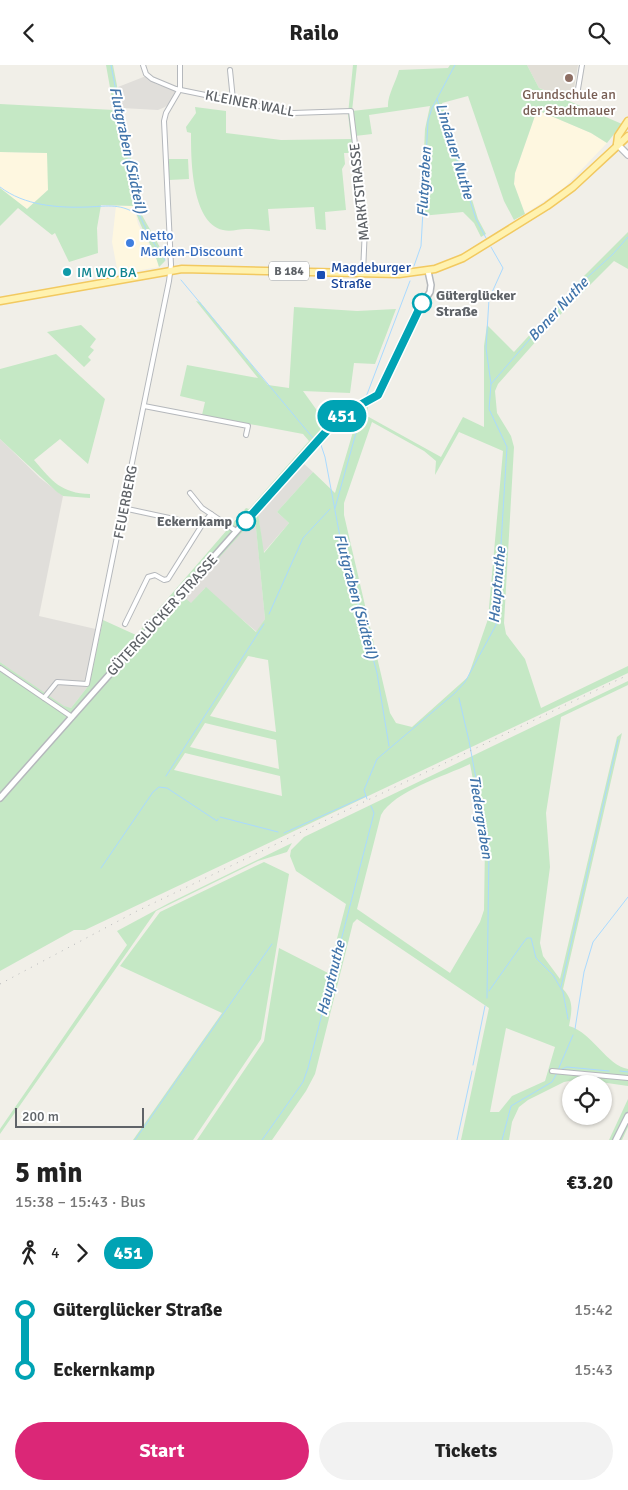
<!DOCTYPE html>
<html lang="en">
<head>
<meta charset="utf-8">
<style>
	body { margin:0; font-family:Signika,sans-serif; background:#f2f2f2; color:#222; height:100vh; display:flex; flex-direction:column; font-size:19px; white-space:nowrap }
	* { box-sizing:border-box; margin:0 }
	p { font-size:16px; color:#767676 }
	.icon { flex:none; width:28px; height:28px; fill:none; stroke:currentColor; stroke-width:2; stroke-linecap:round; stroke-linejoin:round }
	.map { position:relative; height:1075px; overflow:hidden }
	.panel { display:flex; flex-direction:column; background:#fff; flex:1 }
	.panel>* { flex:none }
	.badge { padding:0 10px; border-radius:16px; font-size:18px; line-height:32px }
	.fabs { position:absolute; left:562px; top:1010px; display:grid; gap:10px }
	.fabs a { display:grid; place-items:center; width:50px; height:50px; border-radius:50%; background:#fff; box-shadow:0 1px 4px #0004; font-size:25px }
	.scale { position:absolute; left:15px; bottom:12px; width:129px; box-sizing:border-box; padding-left:5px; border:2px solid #5f6368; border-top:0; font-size:14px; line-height:18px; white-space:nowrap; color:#5f6368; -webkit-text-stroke:4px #fff; paint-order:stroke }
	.map>.badge { position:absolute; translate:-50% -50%; box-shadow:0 0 0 2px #fff }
	.legs { display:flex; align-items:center; gap:8px; height:55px; padding:0 15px; font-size:16px }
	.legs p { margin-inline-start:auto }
	.overview { display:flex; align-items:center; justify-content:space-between; height:85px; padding:0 15px }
	h1 { font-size:28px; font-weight:700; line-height:38px }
	.primary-button { display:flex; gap:10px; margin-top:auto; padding:10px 15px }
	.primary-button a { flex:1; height:58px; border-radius:30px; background:#db2777; color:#fff; font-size:20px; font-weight:700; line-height:58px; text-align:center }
	.primary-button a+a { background:#f2f2f2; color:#222 }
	ul { padding:0 15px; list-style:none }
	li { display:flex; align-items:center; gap:18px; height:60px; font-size:19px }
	li i { display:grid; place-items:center; width:8px; height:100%; margin:0 6px; background:currentColor }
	li i::after { content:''; width:12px; height:12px; margin:-6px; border:4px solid; border-radius:50%; background:#fff }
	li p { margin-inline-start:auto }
	li:first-child i { background:linear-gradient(#0000 50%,currentColor 0) }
	li:last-child i { background:linear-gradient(currentColor 50%,#0000 0) }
	header { display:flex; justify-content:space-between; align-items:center; height:65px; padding:0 15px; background:#fff; font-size:22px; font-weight:700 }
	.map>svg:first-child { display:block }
</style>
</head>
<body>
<header><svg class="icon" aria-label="back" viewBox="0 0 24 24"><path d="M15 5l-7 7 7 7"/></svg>Railo<svg class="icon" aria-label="search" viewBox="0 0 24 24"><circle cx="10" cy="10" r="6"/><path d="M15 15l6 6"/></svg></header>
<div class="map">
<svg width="628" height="1075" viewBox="0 0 628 1075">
	<rect width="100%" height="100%" fill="#f1efe8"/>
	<g fill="#fef7e0">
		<path d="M537 45 591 68 607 78 564 123 525 149 514 119 515 108Z"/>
		<path d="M0 87 48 88V125L27 144 0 123Z"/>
		<path d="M116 141H134L138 159 155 190 159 202 118 209 112 177Z"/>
	</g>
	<g fill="#e0deda">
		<path d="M146 11 156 19 177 26 174 34 165 42 158 45 122 43 118 22Z"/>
		<path d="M0 374 40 413 63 431 39 551 100 565 89 620 71 643 64 642 0 597Z"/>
		<path d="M303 398 313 407 277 447 289 458 263 488 258 448Z"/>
		<path d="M255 452 265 554 257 567 205 523 191 539 184 532Z"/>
	</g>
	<path fill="#e1ded6" d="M527 0H578L572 35 539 23Z"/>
	<g fill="#c5e8c5" fill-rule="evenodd">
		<path d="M106 0H113L142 150C147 160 165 188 165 196L159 202C153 180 140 164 134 141L101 140 97 163 98 188 69 197 55 168 52 170 18 143 0 161V123L27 144 48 125 47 88 0 87V39L114 45Z"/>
		<path d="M353 0H357L352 46 388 42C387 31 396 17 399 5L448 3 450 0H527L539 23 622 59 607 78 591 68 537 45 515 108 514 119 525 149 514 155 504 136 468 31 442 38 478 154 486 169 481 172 474 158 463 147 421 151 425 64 430 41 369 50 372 69 355 71 360 117 356 118 353 88H344L345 99 342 104 346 145 325 147 326 165 316 164 314 142 268 144 270 166C262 165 254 164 246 164 239 164 231 167 223 165 191 158 191 92 191 68L187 67 186 62 196 48 195 42 226 46V68L281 75 351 74 348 49Z"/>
		<path d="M169 94H188L189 114 169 115Z"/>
		<path d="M628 167V204L614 196 554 256 498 319 495 326 497 348 511 371 514 382 504 558 506 569 525 594 541 643 628 601V608L85 865H74L0 906V597L64 641 71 643 89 620 103 555 136 570 246 443 249 444 309 376 303 369 202 350 205 337 180 331 187 300 258 313 196 236 200 237 268 320 289 323 294 242 357 246 396 244 375 299 354 298 350 328 303 326 326 358 360 335V343L368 340 367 351 441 392 463 352 484 362V281L487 260 514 287 578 217ZM360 343 335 428 313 407 277 447 289 458 264 488 258 448 334 363ZM372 357 424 386 436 396 435 410 459 367 503 386 488 554 468 612 412 662 396 658 390 648 344 450V438ZM255 453 265 554 256 567 206 522 191 538 184 532ZM248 591 268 595 276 667 210 651ZM205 658 276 675 279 704 190 682ZM185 688 280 711 282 731 174 705Z"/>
		<path d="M81 260 96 274 90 282 94 285 88 292 91 295 84 302 47 267Z"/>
		<path d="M56 289 105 334 88 399 60 374 34 395C53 417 61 428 90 429V433L63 431 57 427 0 374V304Z"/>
		<path d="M628 616V620L561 652 546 748 550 802 540 878 543 891 560 914 617 672 622 668 563 924C574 936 572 945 569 961 593 968 607 1001 628 1004V1021L579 1014 564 1017 528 1035 519 1042 512 1057 509 1075H461L489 943 357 854 353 858 315 1009 306 1026 272 1075H197L264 976 279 883 328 908 346 839 296 806 290 791 291 785 304 772ZM470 699 485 777 484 845 480 857 450 908 357 844 381 750C394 726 445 711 470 699ZM506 963 555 982 545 1016 512 1031 499 1047H490Z"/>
		<path d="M292 778 287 787 258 796 156 846 0 1069V1064L127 880 117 866 169 838Z"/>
		<path d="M264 797 289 809 261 974 193 1075H133L222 948 120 901 160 847Z"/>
		<path d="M628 1034V1062L622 1075H609Z"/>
	</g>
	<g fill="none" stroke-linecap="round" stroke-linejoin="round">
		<g stroke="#aadaff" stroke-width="1">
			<path d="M111 0 140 151 148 169 165 195"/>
			<path d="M437 34 476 154 486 173"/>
			<path d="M0 122C25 141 58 143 88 142 109 141 121 138 140 151"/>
			<path d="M414 201 421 181 428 56 432 43 455 0"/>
			<path d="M181 215 313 373"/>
			<path d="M491 319 543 259 580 219 613 189 628 172"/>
			<path d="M366 332 410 216"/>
			<path d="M321 380 325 392 340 472 377 608 389 681"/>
			<path d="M335 443 363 343"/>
			<path d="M269 549 303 473 330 444"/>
			<path d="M459 633 469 676 489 783 487 933"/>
			<path d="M166 711 264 559"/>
			<path d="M367 734 364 725 377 694 455 628 465 617 496 560 507 382 489 344 491 319 486 283 489 234 503 203 491 182"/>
			<path d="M220 752 278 767"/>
			<path d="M284 768 366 731"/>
			<path d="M101 803 153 727 159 722 167 723 217 756 218 754"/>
			<path d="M561 922 618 675"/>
			<path d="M489 926 523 878 527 873H531L536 893 553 910 563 927 568 954"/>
			<path d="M575 964 584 907 593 877 628 832"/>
			<path d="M473 1000 485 941"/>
			<path d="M562 1004 567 1002 609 1006"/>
			<path d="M558 1005 573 970"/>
			<path d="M620 1006 628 1007"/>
			<path d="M135 1075 272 879"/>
			<path d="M262 1075 303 1017 308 1003 374 748 371 741"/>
			<path d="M457 1075 472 1006"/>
			<path d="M502 1075 511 1041 552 1017 557 1008"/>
		</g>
		<g stroke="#b5b8bc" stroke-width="6">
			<g id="minor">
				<path d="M143 0 146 9 152 14 176 24 293 48 351 46 365 162 363 208"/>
				<path d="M230 5 233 35"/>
				<path d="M577 30 582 0"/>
				<path d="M144 341 248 361 246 370"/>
				<path d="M190 428 202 443 211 449"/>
				<path d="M123 443 202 460 211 449 236 466"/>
				<path d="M125 559 148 512 155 510 164 515 168 514 202 460"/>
				<path d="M0 603 72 652"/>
				<path d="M44 633 57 617 87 619 169 216 171 200 164 56 166 48 180 24V0"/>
				<path d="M552 1006 628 1013"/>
			</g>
		</g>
		<g stroke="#b5b8bc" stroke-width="8">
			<path id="tertiary" d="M0 733 327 364 349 346 372 334 380 327 415 250 430 227 431 220 428 206"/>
		</g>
		<g stroke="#b6babf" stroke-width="8">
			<g id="secondary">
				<path d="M617 79 628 90"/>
				<path d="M616 1075 628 1051"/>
			</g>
		</g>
		<g stroke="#f2c960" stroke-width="9">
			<g id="primary">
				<path d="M617 79 618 71 628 56"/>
				<path d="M0 236 182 204 399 209 435 204 463 193 547 141 573 122 628 71"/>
			</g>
		</g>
		<use href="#minor" stroke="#fff" stroke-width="4"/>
		<use href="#tertiary" stroke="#fff" stroke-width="5"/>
		<use href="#secondary" stroke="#fff" stroke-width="5.5"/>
		<use href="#primary" stroke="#fff2af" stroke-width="6"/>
		<path stroke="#b6b7b8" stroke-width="1" stroke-dasharray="1 6" stroke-linecap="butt" d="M0 919 137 846 628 610"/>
	</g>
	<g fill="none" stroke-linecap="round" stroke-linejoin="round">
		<g stroke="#fff" stroke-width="11">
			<path id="line-1" d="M246 456 332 360 349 346 378 330 422 238"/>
		</g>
		<use href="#line-1" stroke="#00a3b4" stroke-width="8"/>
	</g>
	<circle fill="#8d6e63" stroke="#fff" stroke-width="2" cx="569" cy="13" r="5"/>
	<circle fill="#3f7fe0" stroke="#fff" stroke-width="2" cx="130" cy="178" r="5"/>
	<circle fill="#0f9aa8" stroke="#fff" stroke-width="2" cx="67" cy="207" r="5"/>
	<rect fill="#1a4fb4" stroke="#fff" stroke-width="2" x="316" y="205" width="10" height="10" rx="2.5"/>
	<g fill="#fff" stroke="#00a3b4" stroke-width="2.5">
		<circle cx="422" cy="238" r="9"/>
		<circle cx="246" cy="456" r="9"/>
	</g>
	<g text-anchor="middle" stroke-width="4" stroke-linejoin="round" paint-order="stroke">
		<rect fill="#fff" stroke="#8f9295" stroke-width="1" x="269" y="196.5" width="40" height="19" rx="4"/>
		<g font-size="12" font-weight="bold" fill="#5f6368">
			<text x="289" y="210">B 184</text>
		</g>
		<g font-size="14" fill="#785e54" stroke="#fff">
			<text x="569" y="34">Grundschule an<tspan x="569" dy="16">der Stadtmauer</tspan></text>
		</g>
		<g font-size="14" fill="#5f6368" stroke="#fff">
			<text transform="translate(250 38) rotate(11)" y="5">KLEINER WALL</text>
			<text transform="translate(359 127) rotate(-96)" y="5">MARKTSTRASSE</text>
			<text transform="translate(125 437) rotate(-79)" y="5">FEUERBERG</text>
			<text transform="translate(162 550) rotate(-48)" y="5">GÜTERGLÜCKER STRASSE</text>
		</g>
		<g font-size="14" fill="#366cbe" stroke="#fff" text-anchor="start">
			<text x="140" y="175">Netto<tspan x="140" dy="16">Marken-Discount</tspan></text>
		</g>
		<g font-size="14" fill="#164399" stroke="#fff" text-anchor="start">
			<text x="331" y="207">Magdeburger<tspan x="331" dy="16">Straße</tspan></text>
		</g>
		<g font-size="14" fill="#0d838f" stroke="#fff" text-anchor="start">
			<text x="77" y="212">IM WO BA</text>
		</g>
		<g font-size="14" font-weight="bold" fill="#5f6368" stroke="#fff" text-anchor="start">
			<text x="436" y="235">Güterglücker<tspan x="436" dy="16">Straße</tspan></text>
			<text x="232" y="461" text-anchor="end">Eckernkamp</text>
		</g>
		<g font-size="15" font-style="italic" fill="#4174aa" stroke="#fff">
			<text transform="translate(128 85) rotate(78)" y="5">Flutgraben (Südteil)</text>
			<text transform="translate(455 86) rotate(73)" y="5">Lindauer Nuthe</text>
			<text transform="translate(424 117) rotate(-87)" y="5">Flutgraben</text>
			<text transform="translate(558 244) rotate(-47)" y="5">Boner Nuthe</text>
			<text transform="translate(497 520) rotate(-85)" y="5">Hauptnuthe</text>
			<text transform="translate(356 531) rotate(75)" y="5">Flutgraben (Südteil)</text>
			<text transform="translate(481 752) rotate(81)" y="5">Tiedergraben</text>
			<text transform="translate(331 913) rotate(-76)" y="5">Hauptnuthe</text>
		</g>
	</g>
</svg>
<div class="fabs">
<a><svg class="icon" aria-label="locate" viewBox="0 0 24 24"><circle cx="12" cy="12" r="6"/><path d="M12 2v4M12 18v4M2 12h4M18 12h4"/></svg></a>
</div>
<div class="scale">200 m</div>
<b class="badge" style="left:342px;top:351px;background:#00a3b4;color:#fff">451</b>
</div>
<section class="panel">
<div class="overview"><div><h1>5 min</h1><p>15:38 – 15:43 · Bus</p></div><b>€3.20</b></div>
<div class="legs"><svg class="icon" aria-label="walk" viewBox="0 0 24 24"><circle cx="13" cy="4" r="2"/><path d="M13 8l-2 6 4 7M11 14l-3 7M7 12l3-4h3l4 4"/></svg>4<svg class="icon" aria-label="forward" viewBox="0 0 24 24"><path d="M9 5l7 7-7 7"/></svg><b class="badge" style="background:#00a3b4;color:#fff">451</b></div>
<ul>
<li><i style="color:#00a3b4"></i><b>Güterglücker Straße</b><p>15:42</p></li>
<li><i style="color:#00a3b4"></i><b>Eckernkamp</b><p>15:43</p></li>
</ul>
<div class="primary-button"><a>Start</a><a>Tickets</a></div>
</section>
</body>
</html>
